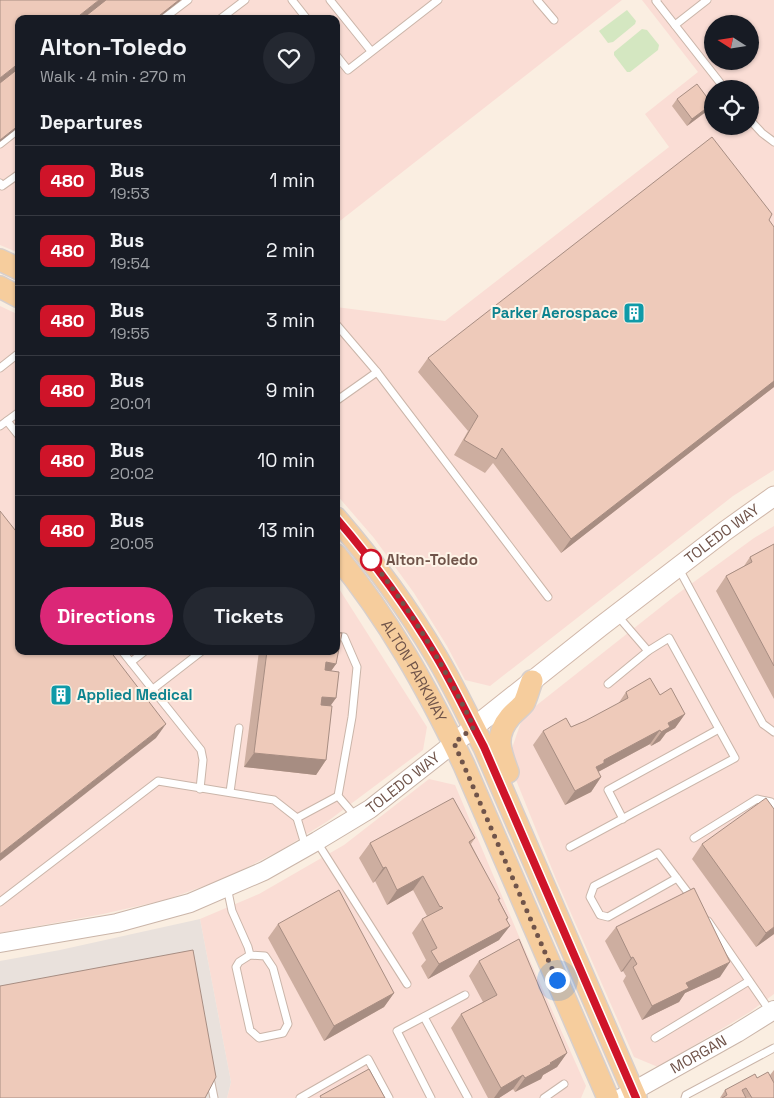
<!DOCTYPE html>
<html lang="en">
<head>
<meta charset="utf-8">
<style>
	body { margin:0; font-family:"Space Grotesk",sans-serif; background:#242831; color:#f1f3f6; height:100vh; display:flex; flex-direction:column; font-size:19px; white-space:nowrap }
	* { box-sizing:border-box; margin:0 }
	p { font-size:16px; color:#9ea1a6 }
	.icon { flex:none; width:28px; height:28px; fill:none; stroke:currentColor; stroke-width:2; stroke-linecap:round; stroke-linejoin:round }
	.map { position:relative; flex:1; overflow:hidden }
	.details { position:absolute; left:15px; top:15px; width:325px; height:640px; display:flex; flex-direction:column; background:#171b24; border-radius:10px; box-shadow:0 1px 4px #0004 }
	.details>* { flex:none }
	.badge { padding:0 10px; border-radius:8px; font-size:18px; line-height:32px }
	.needle { width:32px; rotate:282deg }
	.controls { position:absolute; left:704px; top:15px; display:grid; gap:10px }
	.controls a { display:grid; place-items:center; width:55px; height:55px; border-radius:50%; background:#171b24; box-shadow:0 1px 4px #0004; font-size:25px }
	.you { position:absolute; width:25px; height:25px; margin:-12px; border:4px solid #fff; border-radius:50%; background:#1a73e8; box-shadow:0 0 0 8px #1a73e833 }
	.map>.badge { position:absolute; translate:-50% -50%; box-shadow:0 0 0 2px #fff }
	h2 { padding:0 25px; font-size:19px; line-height:45px }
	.round { display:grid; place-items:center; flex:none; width:52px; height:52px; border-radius:26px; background:#242831 }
	.headline { display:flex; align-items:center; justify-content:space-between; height:85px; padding:0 25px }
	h1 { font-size:24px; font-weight:700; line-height:38px }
	.primary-button { display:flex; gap:10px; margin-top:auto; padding:10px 25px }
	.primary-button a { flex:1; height:58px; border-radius:30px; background:#db2777; color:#fff; font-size:20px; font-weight:700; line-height:58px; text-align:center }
	.primary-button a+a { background:#242831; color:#f1f3f6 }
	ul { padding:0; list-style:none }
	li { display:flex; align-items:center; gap:15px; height:70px; padding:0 25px; border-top:1px solid #363941 }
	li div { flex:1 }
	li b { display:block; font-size:19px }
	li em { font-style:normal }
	li .badge { min-width:55px; font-weight:700; text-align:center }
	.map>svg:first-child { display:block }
</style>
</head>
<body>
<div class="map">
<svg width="774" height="1098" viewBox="0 0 774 1098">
	<rect width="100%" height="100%" fill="#faeee1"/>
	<g fill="#faddd5" fill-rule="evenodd">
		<path d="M0 0H622L336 224V19H19V253L0 245Z"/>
		<path d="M642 0H774V470L733 496 490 686 465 680 447 646 414 593 374 538 336 494V307L445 321 669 147 645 114 698 72ZM712 24H750V61H712ZM712 89H750V126H712Z"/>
		<path d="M0 306 19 315V651H336V584L427 727 423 750 328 821 281 850 224 879 165 900 103 914 0 933Z"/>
		<path d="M774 526V994L750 1012 658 1067 634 1057 556 879 508 760 523 716 676 595 754 538Z"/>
		<path d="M429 779 455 785 518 934 586 1086 581 1098H227L231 1082 200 919 259 894 344 845Z"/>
	</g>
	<path fill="#e9e1dc" d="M200 919 231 1082 227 1098H0V961L60 950Z"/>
	<g fill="#d4e7c1">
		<path d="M627 10 636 21 635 24 613 42 608 43 599 31Z"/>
		<path d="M642 29 647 30 659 45 658 50 630 72H627L614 55V52Z"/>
	</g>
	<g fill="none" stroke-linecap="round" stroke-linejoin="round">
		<g stroke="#cab5a9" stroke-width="9">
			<g id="service">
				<path d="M292 0 307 19"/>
				<path d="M330 0 371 51"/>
				<path d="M537 0 554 20"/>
				<path d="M657 0 656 1 725 89"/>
				<path d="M163 19 188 0"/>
				<path d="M220 19 245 0"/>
				<path d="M675 25 707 0"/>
				<path d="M336 55 348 70 438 0"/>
				<path d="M750 120 762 133 774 142"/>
				<path d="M0 144 19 129"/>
				<path d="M0 183 2 186 19 174"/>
				<path d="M336 324 377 372 548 597"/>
				<path d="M0 368 19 353"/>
				<path d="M336 401 377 372"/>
				<path d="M7 421 19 436"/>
				<path d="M0 426 19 412"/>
				<path d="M679 569 763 724 774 732"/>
				<path d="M336 636 344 637 357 667 352 717 338 796 356 817"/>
				<path d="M122 651 201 750 203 760 200 789"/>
				<path d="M131 662 145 651"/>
				<path d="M608 684 648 651"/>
				<path d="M153 689 202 651"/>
				<path d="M230 792 239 728"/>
				<path d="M623 819 608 790 719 729"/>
				<path d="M694 838 757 799 771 802 774 807"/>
				<path d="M317 842 407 984"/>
				<path d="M570 847 735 758 669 638 648 651 617 615"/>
				<path d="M306 848 297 818 338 796"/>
				<path d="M677 878 608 917 600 915 590 897 594 886 658 853 692 898"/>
				<path d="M227 887 232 911 248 947 250 955 265 956 273 968 288 1024 283 1033 259 1038 250 1030 236 967 239 962 250 955"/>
				<path d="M0 902 158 781 274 800 297 818"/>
				<path d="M708 921 770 1011"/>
				<path d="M424 1017 468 1098"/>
				<path d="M655 1038 749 981"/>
				<path d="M210 1078 214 1098"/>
				<path d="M300 1098 368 1059 389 1098"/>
				<path d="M431 1098 397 1031 465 995"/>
				<path d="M544 1098 564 1084"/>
				<path d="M685 1098 686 1095 774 1048"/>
			</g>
		</g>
		<g stroke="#cab5a9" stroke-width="20">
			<g id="tertiary">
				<path id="s1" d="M0 943 117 923 190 903 264 871 317 841 370 809 454 743"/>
				<path id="s2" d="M621 1098 737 1033 774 1010"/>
			</g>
		</g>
		<g stroke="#d0b7a9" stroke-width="21">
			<g id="secondary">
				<path id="s3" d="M454 743 600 627 725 531 774 496"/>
			</g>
		</g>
		<g stroke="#d7cfcc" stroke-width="24">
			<g id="primary">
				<path d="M0 260 19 269"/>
				<path d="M0 287 19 297"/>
				<path d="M336 518C373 561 407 607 436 656 454 686 468 717 484 747L636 1098"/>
				<path id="s4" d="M336 555C390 621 427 688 464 765L608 1098"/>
				<path d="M508 772C500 751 494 736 510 717 514 712 520 708 524 703 527 697 529 688 532 681"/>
			</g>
		</g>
		<use href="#service" stroke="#fff" stroke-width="7"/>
		<use href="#tertiary" stroke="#fff" stroke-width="18"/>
		<use href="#secondary" stroke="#fff" stroke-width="19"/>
		<use href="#primary" stroke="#f6cd9d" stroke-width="21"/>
	</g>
	<g fill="#cdaea0">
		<path d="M677 99 707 111 687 126 672 106Z"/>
		<path d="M769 220 774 387 561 553 493 463 485 473 454 455 468 431 418 372 428 358Z"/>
		<path d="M774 544V699L716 591 726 576 744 566 750 557Z"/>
		<path d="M259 651H336V664L331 671 336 698 330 706 326 760 316 775 244 767Z"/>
		<path d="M626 692 660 695 685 714 675 728 666 733 660 741 651 746 650 744 598 772 601 777 591 792 565 805 533 745 543 731 571 727 585 721 618 704Z"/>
		<path d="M475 838 471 844 508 918 499 940 428 979 421 966 426 960 412 933 422 919 427 916 413 890 387 905 375 881 373 883 359 858 370 843Z"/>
		<path d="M702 844 774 934 756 947 692 859Z"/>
		<path d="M278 924 394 993 384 1007 324 1041 268 938Z"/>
		<path d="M616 927 720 977 685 993 679 1002 642 1020 623 981 626 976 623 971 621 972 605 941Z"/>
		<path d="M479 961 567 1053 557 1067 543 1075 541 1079 515 1092 513 1089 499 1098H488L451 1028 461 1014 483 1002 469 976Z"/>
		<path d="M774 1070V1098H720L725 1090 757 1078 770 1075Z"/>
	</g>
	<g fill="#a78d82">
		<path d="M99 0H107L83 19H75Z"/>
		<path d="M179 0H181L157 19H155Z"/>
		<path d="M19 63V69L0 84V78Z"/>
		<path d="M712 104 707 111 687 126 692 119Z"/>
		<path d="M19 125V127L0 142V140Z"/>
		<path d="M774 381V387L561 553 571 539Z"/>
		<path d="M326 662 336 664 326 678 316 677Z"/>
		<path d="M322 697 336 698 326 712 312 711Z"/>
		<path d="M685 714 675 728 666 733 660 741 651 746 668 723Z"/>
		<path d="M166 724 156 738 0 861V854Z"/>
		<path d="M660 730 650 744 598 772 596 767 604 760Z"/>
		<path d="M254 753 326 760 316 775 244 767Z"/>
		<path d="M601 777 591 792 565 805 575 791Z"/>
		<path d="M386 867 375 881 373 883 383 868Z"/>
		<path d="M423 876 413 890 387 905 397 890Z"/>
		<path d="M508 918 499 931 510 926 499 940 428 979 439 964Z"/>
		<path d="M774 927V934L756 947 766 933Z"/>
		<path d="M633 957 623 971 621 972 631 958Z"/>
		<path d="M730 962 720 977 685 993 679 1002 642 1020 652 1006 686 983Z"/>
		<path d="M394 993 384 1007 324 1041 334 1026Z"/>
		<path d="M567 1053 557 1067 543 1075 541 1079 515 1092 525 1078Z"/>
		<path d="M523 1075 513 1089 499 1098H494L501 1088Z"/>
	</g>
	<g fill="#eecaba" stroke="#a78d82">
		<path d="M0 0H99L75 19H19V63L0 78Z"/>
		<path d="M106 0H179L155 19H82Z"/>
		<path d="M19 68V125L0 140V83Z"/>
		<path d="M697 84 712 104 692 119 677 99Z"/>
		<path d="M712 137 772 214 769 220 774 227V381L571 539 502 448 496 459 464 440 478 416 428 358Z"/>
		<path d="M0 511 19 535V651H110L166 724 0 854Z"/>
		<path d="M774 544V666L726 576 752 562 750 557Z"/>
		<path d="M336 633H342L336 664 326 662 325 670 339 672 336 698 322 697 321 705 332 706 326 760 254 753 267 651H336Z"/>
		<path d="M650 678 660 695 671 688 685 714 668 723 670 727 661 732 660 730 604 760V763L596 767 601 777 575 791 543 731 566 718 571 727 585 721 628 698 626 692Z"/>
		<path d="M453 798 475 838 469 842 500 899H498L508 918 506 919 510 926 439 964 431 951 437 948 422 919 443 908 441 906 440 907 423 876 397 890 386 867 383 868 370 843Z"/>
		<path d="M766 798 774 809V927L766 933 702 844Z"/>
		<path d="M694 888 730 962 686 983 689 988 652 1006 633 967 637 964 633 957 631 958 616 927Z"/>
		<path d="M339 890 394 993 334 1026 278 924Z"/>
		<path d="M519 939 567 1053 550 1063 551 1064 525 1078 523 1075 501 1088 461 1014 497 995 479 961Z"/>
		<path d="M193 950 216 1077 205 1098H0V986Z"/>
		<path d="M369 1069 385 1098H321L320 1096Z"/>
		<path d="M768 1072 774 1083V1098H752L746 1088 742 1090 746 1098H722L727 1095 725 1090 755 1074 757 1078Z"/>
	</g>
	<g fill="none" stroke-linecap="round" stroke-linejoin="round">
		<g stroke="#fff" stroke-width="11">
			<path id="line" d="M336 518C373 561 407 607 436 656 454 686 468 717 484 747L636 1098"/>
		</g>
		<use href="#line" stroke="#cf1429" stroke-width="8"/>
		<path stroke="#70544a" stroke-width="5" stroke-dasharray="0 9" d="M371 560C412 611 445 668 474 727L454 743 557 980"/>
	</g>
	<defs>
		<g id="building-square" transform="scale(1.125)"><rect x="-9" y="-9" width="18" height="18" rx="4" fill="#0f9aa8" stroke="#fef3e7"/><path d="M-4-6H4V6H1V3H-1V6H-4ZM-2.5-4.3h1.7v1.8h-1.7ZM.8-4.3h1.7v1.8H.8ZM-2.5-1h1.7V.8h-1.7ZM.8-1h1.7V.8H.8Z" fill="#fff"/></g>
	</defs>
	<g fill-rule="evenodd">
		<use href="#building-square" x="634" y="313"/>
		<use href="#building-square" x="61" y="695"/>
	</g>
	<circle fill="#fff" stroke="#cf1429" stroke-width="2.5" cx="371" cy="560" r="10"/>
	<g text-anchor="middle" stroke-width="4" stroke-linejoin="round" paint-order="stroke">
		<g font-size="15" font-weight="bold" fill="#0d838f" stroke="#fef3e7" text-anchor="end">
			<text x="618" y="318">Parker Aerospace</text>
			<text x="77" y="700" text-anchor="start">Applied Medical</text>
		</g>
		<g font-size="15" fill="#70544a" stroke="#fef3e7">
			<text dy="5" stroke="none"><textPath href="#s3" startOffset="340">TOLEDO WAY</textPath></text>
			<text dy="5" stroke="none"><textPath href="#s4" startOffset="140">ALTON PARKWAY</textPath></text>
			<text dy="5" stroke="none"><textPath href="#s1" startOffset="440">TOLEDO WAY</textPath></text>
			<text dy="5" stroke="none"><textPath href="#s2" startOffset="89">MORGAN</textPath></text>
		</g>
		<g font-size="15" font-weight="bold" fill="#70544a" stroke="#fef3e7" text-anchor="start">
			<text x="386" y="565">Alton-Toledo</text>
		</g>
	</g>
</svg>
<div class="controls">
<a><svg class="needle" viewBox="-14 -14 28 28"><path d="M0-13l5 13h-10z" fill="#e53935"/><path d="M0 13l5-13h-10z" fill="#9ea1a6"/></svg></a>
<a><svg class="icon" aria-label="locate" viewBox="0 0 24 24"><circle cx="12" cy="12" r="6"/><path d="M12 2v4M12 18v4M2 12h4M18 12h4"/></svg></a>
</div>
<div class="you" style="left:557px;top:980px"></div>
<section class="details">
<div class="headline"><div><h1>Alton-Toledo</h1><p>Walk · 4 min · 270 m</p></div><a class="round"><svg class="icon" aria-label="heart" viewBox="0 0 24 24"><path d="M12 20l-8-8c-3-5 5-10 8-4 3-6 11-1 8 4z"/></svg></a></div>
<h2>Departures</h2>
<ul>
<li><span class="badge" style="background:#cf1429;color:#fff">480</span><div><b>Bus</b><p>19:53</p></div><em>1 min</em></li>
<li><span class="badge" style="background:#cf1429;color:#fff">480</span><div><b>Bus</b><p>19:54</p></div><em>2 min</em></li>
<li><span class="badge" style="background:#cf1429;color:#fff">480</span><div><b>Bus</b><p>19:55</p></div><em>3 min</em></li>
<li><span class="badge" style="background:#cf1429;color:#fff">480</span><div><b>Bus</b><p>20:01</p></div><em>9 min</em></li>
<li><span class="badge" style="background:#cf1429;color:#fff">480</span><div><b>Bus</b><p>20:02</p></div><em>10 min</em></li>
<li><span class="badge" style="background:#cf1429;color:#fff">480</span><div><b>Bus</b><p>20:05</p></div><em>13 min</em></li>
</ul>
<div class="primary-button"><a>Directions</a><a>Tickets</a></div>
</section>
</div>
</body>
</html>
